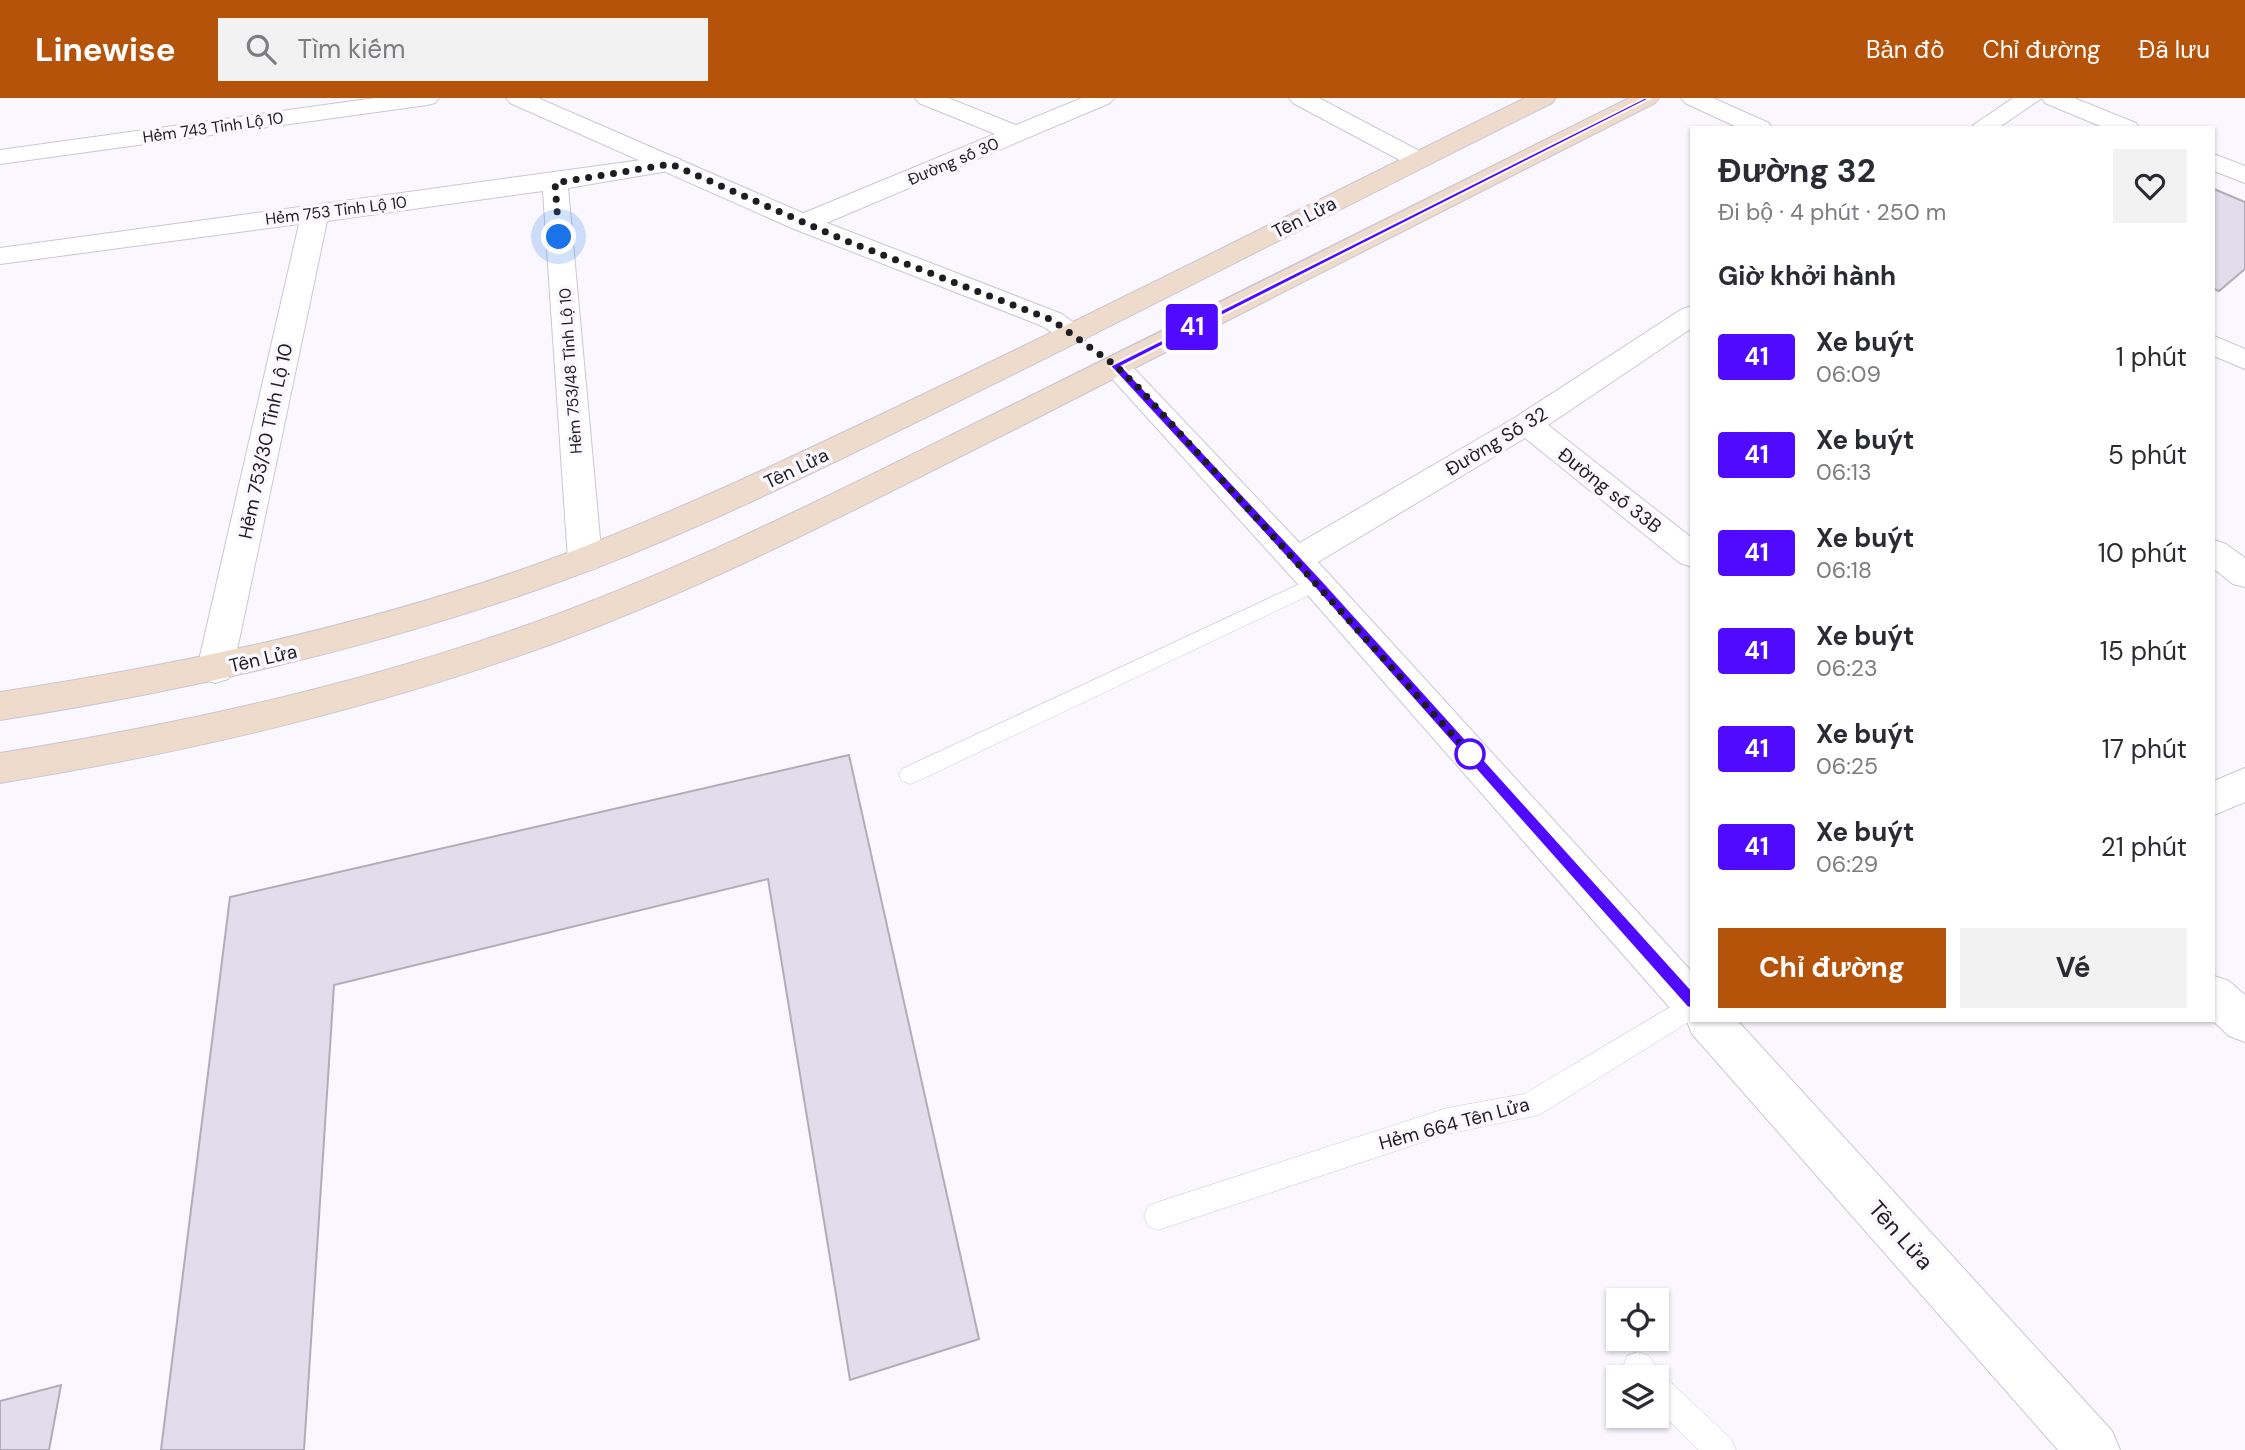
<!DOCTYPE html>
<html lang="vi">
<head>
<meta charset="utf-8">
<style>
	body { margin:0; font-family:"DM Sans",sans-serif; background:#f2f2f3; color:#2b2b33; height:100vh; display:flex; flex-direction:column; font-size:26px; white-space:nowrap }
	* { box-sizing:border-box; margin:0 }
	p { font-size:23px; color:#7c7c81 }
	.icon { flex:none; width:38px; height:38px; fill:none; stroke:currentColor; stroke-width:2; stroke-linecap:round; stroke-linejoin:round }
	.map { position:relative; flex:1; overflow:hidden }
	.side { position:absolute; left:1690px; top:28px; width:525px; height:896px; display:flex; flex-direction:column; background:#fff; border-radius:0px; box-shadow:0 2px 5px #0004 }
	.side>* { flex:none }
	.badge { padding:0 14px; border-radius:5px; font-size:24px; line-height:46px }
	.buttons { position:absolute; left:1606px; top:1190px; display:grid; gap:14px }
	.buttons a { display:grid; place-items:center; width:63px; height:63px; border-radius:0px; background:#fff; box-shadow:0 2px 5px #0004; font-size:35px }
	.you { position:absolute; width:35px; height:35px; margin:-18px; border:5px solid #fff; border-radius:50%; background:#1a73e8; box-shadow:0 0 0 10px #1a73e833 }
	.map>.badge { position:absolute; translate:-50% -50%; box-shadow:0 0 0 4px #fff }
	h2 { padding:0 28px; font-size:26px; line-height:63px }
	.round { display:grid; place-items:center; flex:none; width:74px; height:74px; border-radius:0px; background:#f2f2f3 }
	.overview { display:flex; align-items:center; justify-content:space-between; height:119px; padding:0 28px }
	h1 { font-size:33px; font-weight:700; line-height:52px }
	.primary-button { display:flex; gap:14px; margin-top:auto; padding:14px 28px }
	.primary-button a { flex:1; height:80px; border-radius:0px; background:#b45309; color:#fff; font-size:28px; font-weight:700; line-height:80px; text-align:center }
	.primary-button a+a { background:#f2f2f3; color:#2b2b33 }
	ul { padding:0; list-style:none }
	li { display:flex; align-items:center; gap:21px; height:98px; padding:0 28px }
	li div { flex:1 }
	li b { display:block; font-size:26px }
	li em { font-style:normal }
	li .badge { min-width:77px; font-weight:700; text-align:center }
	header { display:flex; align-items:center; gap:42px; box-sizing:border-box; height:98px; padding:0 35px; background:#b45309; color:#fff }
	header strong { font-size:33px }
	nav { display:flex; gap:38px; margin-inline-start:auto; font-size:24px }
	.search { width:490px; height:63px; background:#f2f2f3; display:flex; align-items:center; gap:18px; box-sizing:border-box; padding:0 24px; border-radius:0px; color:#7c7c81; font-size:26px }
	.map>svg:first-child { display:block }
</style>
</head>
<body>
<header>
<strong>Linewise</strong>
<div class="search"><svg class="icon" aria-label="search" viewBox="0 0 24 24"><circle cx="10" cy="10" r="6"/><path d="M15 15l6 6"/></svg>Tìm kiếm</div>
<nav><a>Bản đồ</a><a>Chỉ đường</a><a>Đã lưu</a></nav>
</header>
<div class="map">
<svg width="2245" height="1352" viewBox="0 0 2245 1352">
	<rect width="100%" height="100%" fill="#faf8fe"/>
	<g fill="#e1ddeb" stroke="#b0acb9" stroke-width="2">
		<path d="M2214 91 2245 104V171L2219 193 2214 191Z"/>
		<path d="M849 657 979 1241 850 1282 768 781 334 887 304 1352H161L230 799Z"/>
		<path d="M61 1287 49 1352H0V1303Z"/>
	</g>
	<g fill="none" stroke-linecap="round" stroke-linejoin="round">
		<g stroke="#cac6d4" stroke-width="1">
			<g id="service">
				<path d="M1317 478 1327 485 1324 490 918 683 910 686 902 683 899 677 902 671Z"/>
				<path d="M1692 896V922L1539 1017 1447 1036 1158 1132 1148 1128 1144 1118 1148 1108 1158 1104 1447 1010 1524 996Z"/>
				<path d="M1638 1254 1649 1258 1662 1276 1731 1341 1736 1352H1698L1657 1311V1279H1627L1623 1269 1627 1258Z"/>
			</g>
		</g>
		<g stroke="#cac6d4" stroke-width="2">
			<g id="minor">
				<path d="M375 0H439L435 5 427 7 0 66V52Z"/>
				<path d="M915 0H948L1016 27 1082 0H1114L1110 5 812 131H794L790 125 794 119 995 36 919 5Z"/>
				<path d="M1289 0H1319L1427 57 1431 62 1427 67H1409L1293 5Z"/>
				<path d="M1681 0H1713L1769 25 1772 30H1739L1685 5Z"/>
				<path d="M2013 0H2074L2136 25 2139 30H2105L2045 5 2042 0 1998 30H1969Z"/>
				<path d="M2214 56 2245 68V85L2214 73Z"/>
				<path d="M671 58 680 61 684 66 680 71 568 90 602 462 597 470 585 474 573 470 568 462 543 93 327 123 233 571 228 581 215 585 202 581 197 571 299 126 0 166V150Z"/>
				<path d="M1692 208V230L1548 327 1692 440V469L1680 465 1525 340 1308 470 1296 474 1284 470 1279 462 1284 454 1516 319 1682 211Z"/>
				<path d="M2214 238 2245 251V271L2214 258Z"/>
				<path d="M2214 442 2226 446 2245 460V489L2233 486 2214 471Z"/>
				<path d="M2245 670V704L2214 717V683Z"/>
				<path d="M2214 878 2229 883 2245 897V944L2229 938 2212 922Z"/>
			</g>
		</g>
		<g stroke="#cac6d4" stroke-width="2">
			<g id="tertiary">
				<path d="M506 0H538L812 119 1062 216 1089 236 1085 242C1068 247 1057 237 1042 228L794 131 510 5Z"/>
				<path d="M1116 259 1126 262 1329 476 1692 874V922H1737L2112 1333 2120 1352H2058L1692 936 1686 921 1677 918 1305 494 1106 274 1101 268 1106 262Z"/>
			</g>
		</g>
		<g stroke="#cac6d4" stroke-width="2">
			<g id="secondary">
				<path d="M1525 0H1556L1552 5C1351 105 1151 209 949 308 823 370 696 434 564 482 381 549 192 592 0 622V594C185 566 369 527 546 463 676 415 800 355 924 296 1126 200 1325 98 1525 0Z"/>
				<path d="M1629 0H1659L1655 5C1446 111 1236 218 1027 325 873 402 721 483 560 543 378 610 191 654 0 685V655C181 626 360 587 533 525 692 468 842 391 994 316 1206 212 1417 106 1629 0Z"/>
			</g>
		</g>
		<use href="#service" fill="#fff" fill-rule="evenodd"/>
		<use href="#minor" fill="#fff" fill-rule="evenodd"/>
		<use href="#tertiary" fill="#fff" fill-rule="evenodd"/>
		<use href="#secondary" fill="#eedbcb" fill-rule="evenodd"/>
	</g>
	<path fill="#4f0aff" stroke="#fff" stroke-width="2" d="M1644 0H1651L1122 268 1322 482 1698 899V909L1692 911 1687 909 1313 488 1110 268Z"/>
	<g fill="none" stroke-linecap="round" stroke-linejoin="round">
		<path stroke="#1e1d22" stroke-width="7" stroke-dasharray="0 12.6" d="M559 139 555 85 671 66 844 142 1052 222 1116 268 1138 289 1470 656"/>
	</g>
	<circle fill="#fff" stroke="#4f0aff" stroke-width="3.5" cx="1470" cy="656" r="14"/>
	<g text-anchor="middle" stroke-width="7" stroke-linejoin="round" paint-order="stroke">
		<g font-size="16" fill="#1e1d22" stroke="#faf8fe">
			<text transform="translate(213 29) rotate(-8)" y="6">Hẻm 743 Tỉnh Lộ 10</text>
			<text transform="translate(953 63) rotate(-23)" y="6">Đường số 30</text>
			<text transform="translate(336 112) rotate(-7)" y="6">Hẻm 753 Tỉnh Lộ 10</text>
			<text transform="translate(570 273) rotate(-94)" y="6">Hẻm 753/48 Tỉnh Lộ 10</text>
		</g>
		<g font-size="19" fill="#1e1d22" stroke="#faf8fe">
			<text transform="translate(1304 119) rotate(-27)" y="7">Tên Lửa</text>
			<text transform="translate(265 343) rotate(-78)" y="7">Hẻm 753/30 Tỉnh Lộ 10</text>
			<text transform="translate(1496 343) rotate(-31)" y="7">Đường Số 32</text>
			<text transform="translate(796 370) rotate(-26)" y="7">Tên Lửa</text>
			<text transform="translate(1610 392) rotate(38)" y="7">Đường số 33B</text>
			<text transform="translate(263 560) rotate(-13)" y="7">Tên Lửa</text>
			<text transform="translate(1454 1025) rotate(-15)" y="7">Hẻm 664 Tên Lửa</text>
		</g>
		<g font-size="23" fill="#1e1d22" stroke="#faf8fe">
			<text transform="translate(1901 1137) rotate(48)" y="8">Tên Lửa</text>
		</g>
	</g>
</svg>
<div class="buttons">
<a><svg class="icon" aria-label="locate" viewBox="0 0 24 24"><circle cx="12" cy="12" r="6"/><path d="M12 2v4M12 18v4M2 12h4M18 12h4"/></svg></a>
<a><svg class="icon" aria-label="layers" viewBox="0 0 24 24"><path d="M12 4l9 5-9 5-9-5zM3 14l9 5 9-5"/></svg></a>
</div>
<div class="you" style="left:559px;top:139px"></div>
<b class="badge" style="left:1192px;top:229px;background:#4f0aff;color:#fff">41</b>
<section class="side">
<div class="overview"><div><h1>Đường 32</h1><p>Đi bộ · 4 phút · 250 m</p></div><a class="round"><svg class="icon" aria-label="heart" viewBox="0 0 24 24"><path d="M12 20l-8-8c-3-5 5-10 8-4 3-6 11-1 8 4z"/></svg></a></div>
<h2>Giờ khởi hành</h2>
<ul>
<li><span class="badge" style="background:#4f0aff;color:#fff">41</span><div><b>Xe buýt</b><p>06:09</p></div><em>1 phút</em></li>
<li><span class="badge" style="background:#4f0aff;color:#fff">41</span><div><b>Xe buýt</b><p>06:13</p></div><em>5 phút</em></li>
<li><span class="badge" style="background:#4f0aff;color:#fff">41</span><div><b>Xe buýt</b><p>06:18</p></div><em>10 phút</em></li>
<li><span class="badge" style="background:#4f0aff;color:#fff">41</span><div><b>Xe buýt</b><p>06:23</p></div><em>15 phút</em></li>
<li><span class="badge" style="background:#4f0aff;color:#fff">41</span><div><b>Xe buýt</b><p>06:25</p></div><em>17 phút</em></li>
<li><span class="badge" style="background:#4f0aff;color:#fff">41</span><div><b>Xe buýt</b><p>06:29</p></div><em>21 phút</em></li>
</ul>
<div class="primary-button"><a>Chỉ đường</a><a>Vé</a></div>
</section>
</div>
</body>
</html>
